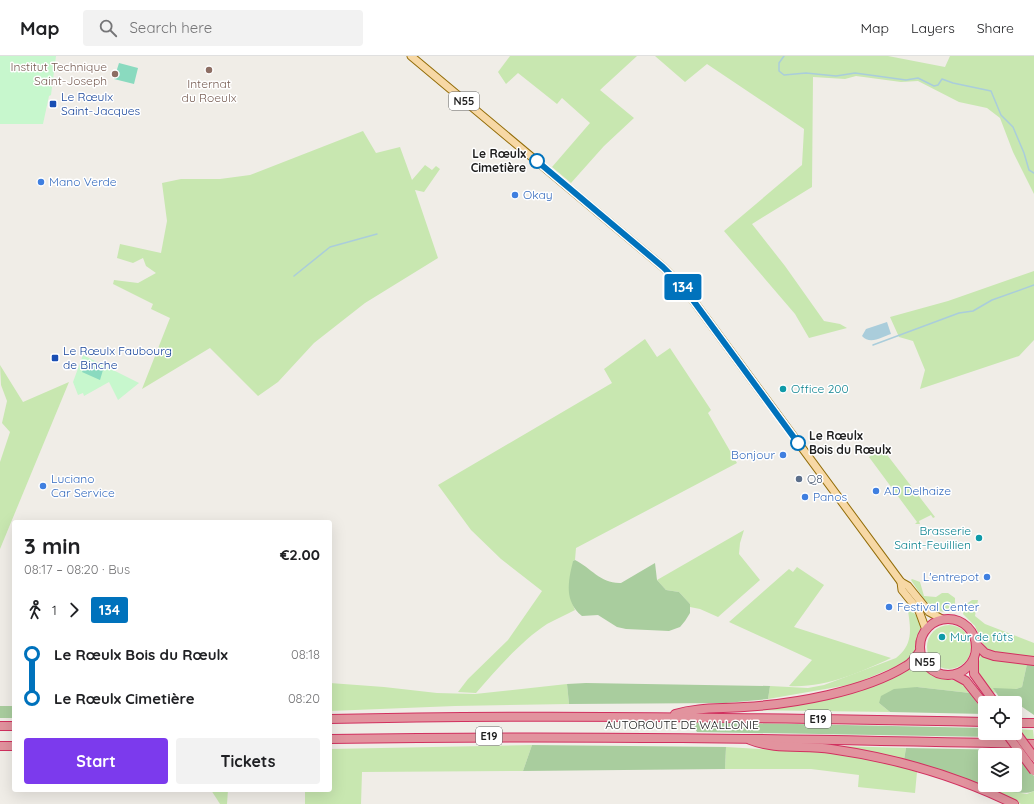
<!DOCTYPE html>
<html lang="en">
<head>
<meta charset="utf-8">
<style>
	body { margin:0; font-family:Quicksand,sans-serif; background:#f2f2f2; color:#202124; height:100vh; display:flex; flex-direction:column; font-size:15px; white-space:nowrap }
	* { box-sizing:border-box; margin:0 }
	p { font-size:13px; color:#757577 }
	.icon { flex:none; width:22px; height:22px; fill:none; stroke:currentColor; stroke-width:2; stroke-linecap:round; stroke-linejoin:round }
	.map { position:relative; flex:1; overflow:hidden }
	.details { position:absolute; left:12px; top:464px; width:320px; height:272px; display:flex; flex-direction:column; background:#fff; border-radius:4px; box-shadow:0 4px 16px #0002 }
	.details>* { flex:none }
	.badge { padding:0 8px; border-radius:3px; font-size:14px; line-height:26px }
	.tools { position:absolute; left:978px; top:640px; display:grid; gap:8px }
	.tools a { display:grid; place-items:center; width:44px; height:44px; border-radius:4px; background:#fff; box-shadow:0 4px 16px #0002; font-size:20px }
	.map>.badge { position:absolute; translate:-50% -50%; box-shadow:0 0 0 2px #fff }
	.legs { display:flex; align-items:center; gap:6px; height:44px; padding:0 12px; font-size:13px }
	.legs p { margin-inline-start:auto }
	.summary { display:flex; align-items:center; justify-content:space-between; height:68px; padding:0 12px }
	h1 { font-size:22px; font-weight:700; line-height:30px }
	.button { display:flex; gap:8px; margin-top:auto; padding:8px 12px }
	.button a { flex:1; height:46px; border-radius:4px; background:#7c3aed; color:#fff; font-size:16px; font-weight:700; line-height:46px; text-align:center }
	.button a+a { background:#f2f2f2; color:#202124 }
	ul { padding:0 12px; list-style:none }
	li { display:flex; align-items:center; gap:14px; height:44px; font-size:15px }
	li i { display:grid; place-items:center; width:6px; height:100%; margin:0 5px; background:currentColor }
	li i::after { content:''; width:10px; height:10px; margin:-5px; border:3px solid; border-radius:50%; background:#fff }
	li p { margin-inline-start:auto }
	li:first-child i { background:linear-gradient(#0000 50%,currentColor 0) }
	li:last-child i { background:linear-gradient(currentColor 50%,#0000 0) }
	header { display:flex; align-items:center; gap:24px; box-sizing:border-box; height:56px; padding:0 20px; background:#fff; border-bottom:1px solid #e0e0e0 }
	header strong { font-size:19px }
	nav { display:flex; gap:22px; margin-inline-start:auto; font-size:14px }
	.search { width:280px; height:36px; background:#f2f2f2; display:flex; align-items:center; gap:10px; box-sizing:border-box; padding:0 14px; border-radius:4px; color:#757577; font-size:15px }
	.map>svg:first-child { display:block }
</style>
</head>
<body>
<header>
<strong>Map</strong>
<div class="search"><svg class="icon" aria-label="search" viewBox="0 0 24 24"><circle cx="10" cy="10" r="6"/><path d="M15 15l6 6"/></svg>Search here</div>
<nav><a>Map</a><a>Layers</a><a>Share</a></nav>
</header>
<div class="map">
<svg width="1034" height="748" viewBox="0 0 1034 748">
	<rect width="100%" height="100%" fill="#f0ede7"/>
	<g fill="#c8e7b0">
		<path d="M510 0H637L600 34 634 62 604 90 571 127 552 111 590 67 562 42 557 48 518 17 506 28 498 16Z"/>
		<path d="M655 0H888L945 11 950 0H1034V138L1013 96 1000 62 987 52 959 46 918 25 901 26 856 20 845 23 813 21 812 131 752 168 785 210 824 265 840 268 847 272 809 282 795 258 724 175 802 109 804 73 707 8 685 26Z"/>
		<path d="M363 75 376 97 400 91 412 124 425 109 432 114 436 110 440 113 424 136 415 134 438 202 365 247 314 287 278 326 258 340 210 292 142 333 170 262 151 253 153 248 113 228 114 224 138 227 156 217 146 210 143 202 133 207 117 202 120 188 161 197 167 165 162 127 181 123H220L250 119Z"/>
		<path d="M1034 215V284L1019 300 920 333 925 314 913 285 899 281 890 261 948 245Z"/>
		<path d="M645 283 657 301 670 292 711 354 708 357 737 407 576 492 575 504 573 505 571 544 575 554C566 559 556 563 547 568 521 585 496 614 476 637L458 636 468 623 508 584 542 535 501 503 471 474 438 429 612 327 604 313Z"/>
		<path d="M0 309 23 346 69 326 0 493V406L10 376 2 367 7 345 1 329Z"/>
		<path d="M881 391 935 461 933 462 931 459 919 465 920 468H915L917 466 869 401Z"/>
		<path d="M744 474 740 487 739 498 760 524 718 561 700 553 690 551V548L679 536 666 534 657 524Z"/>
		<path d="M797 511 824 529 794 571 891 602C859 617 825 632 789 630L812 604 729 566 789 513 793 516Z"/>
		<path d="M912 523 920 526 924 540 936 541 942 537H948L955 542V549L948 556C930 557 920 537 911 524Z"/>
		<path d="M972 544H978L975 560 985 568 1034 587V601L995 596 987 593 983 588 975 570 963 558 965 549Z"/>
		<path d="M910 552 919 563 921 574 915 595 910 603 897 610 854 628 768 643 770 630 808 632 824 629 896 602C913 589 911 574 908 555Z"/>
		<circle cx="949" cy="591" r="22"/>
		<path d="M981 598 1027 608 1022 631 1016 633H994L996 637 990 635C980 620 975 616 981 598Z"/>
		<path d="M918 604C932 631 964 616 970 637L917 631 879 647 890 656 751 654 847 637Z"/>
		<path d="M330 627 384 631 437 637 475 638 567 628 569 648 455 650 330 655Z"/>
		<path d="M1015 673 1033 674 1034 683 991 681 992 677H1015Z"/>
		<path d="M532 689 523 715 362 716 361 748H305V734H330V693Z"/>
		<path d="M840 690 906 692 904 704Z"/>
		<path d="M726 691 832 697 878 704 917 716 915 737 858 731 859 719 811 713H725Z"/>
		<path d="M988 732 1027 738 1034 735V748H1021Z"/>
		<path d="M211 734H228L227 748H220Z"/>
	</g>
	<g fill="#a9cd9e" fill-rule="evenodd">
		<path d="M575 504C591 512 601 528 621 527L655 507 657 524 666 534 679 536 690 548V557L685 565 680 571 669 575 626 573 617 571 598 559 582 560C564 545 568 526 573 505Z"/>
		<path d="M1027 608 1034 609V659L1012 644 1003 647 993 632 1016 633 1022 631Z"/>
		<path d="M586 627 770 630 768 643 726 647 569 648 567 628Z"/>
		<path d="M917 631 970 637 985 658 890 656 879 647 881 640 894 633Z"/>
		<rect x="0" y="650" width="14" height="12"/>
		<path d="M697 666 985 672V677H992L991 681 697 676 694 671Z"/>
		<path d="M532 689 726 691 725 713 523 715Z"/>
		<path d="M906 692 1013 694 1034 720V735C1013 745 929 712 904 704ZM985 699H1015V729H985Z"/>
	</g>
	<g fill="#c7f7cd">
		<path d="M0 0H56L51 39 49 40 43 68H0Z"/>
		<path d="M83 299 139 327 118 344 109 326 84 340 83 337 78 339 73 326Z"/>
	</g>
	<g fill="#8adabf">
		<path d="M119 7 138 12 134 28 114 23Z"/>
		<path d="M86 307 103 314 100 324 82 316Z"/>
	</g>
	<path fill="#aacddb" d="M887 266 891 278C882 281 870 289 862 280L866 273Z"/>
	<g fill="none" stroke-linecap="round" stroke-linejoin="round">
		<g stroke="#aacddb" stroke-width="1.5">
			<path d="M784 0 779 7V15L784 19 806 17 836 20 855 17 906 24 918 22 934 30 938 29 942 23 953 27 991 35 1001 59 1013 71 1024 97 1029 114 1034 117"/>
			<path d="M294 220 330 191 377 178"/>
			<path d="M873 289 959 257 973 255 992 244 1034 229"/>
		</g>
		<g stroke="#936d09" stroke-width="9">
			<g id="major">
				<path d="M411 0 663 211 684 232 901 526 908 530 929 556 942 563"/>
				<path d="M901 526 902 534 919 555 926 574"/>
			</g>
		</g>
		<g stroke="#d1305f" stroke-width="10">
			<g id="highway">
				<circle cx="948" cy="591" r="28"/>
				<path d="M977 589 985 597 994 600 1034 605"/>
				<path d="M974 604V618L995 647"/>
				<path d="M955 619 966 625 985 649"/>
				<path d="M675 658C698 651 721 653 744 651 793 648 864 636 906 610 912 607 916 601 920 595"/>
				<path d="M330 663C548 658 767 662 985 666"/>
				<path d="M1015 667H1034"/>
				<path d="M0 670H14"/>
				<path d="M330 683C565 679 799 683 1034 688"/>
				<path d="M750 684C774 694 805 689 831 693 894 702 957 720 1014 748"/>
				<path d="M0 690H14"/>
			</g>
		</g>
		<use href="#major" stroke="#f7d8a5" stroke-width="7"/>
		<use href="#highway" stroke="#e2939e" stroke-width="8"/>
		<g stroke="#d1305f" stroke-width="10" stroke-linecap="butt">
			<g id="highway-bridge">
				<path d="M1015 675 1034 701"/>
				<path d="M1006 677 1034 715"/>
			</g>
		</g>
		<use href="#highway-bridge" stroke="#e2939e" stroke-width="8"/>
	</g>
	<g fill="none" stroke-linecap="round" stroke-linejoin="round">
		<g stroke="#fff" stroke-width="9">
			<path id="line-1" d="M537 105 663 211 684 232 798 387"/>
		</g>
		<use href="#line-1" stroke="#0072bc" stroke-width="6"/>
	</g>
	<g fill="#8d6e63" stroke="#fff" stroke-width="1.5">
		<circle cx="209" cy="14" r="4"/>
		<circle cx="115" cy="18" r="4"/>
	</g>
	<g fill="#1a4fb4" stroke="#fff" stroke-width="1.5">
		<rect x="49" y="44" width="8" height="8" rx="2"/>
		<rect x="51" y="298" width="8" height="8" rx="2"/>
	</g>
	<g fill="#fff" stroke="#0072bc" stroke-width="2">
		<circle cx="537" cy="105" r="7"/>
		<circle cx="798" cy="387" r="7"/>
	</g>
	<g fill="#3f7fe0" stroke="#fff" stroke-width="1.5">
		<circle cx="41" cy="126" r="4"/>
		<circle cx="515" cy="139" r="4"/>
		<circle cx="783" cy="399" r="4"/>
		<circle cx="43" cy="430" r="4"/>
		<circle cx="876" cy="435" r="4"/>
		<circle cx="805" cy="441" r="4"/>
		<circle cx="987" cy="521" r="4"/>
		<circle cx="889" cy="551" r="4"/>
	</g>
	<g fill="#0f9aa8" stroke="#fff" stroke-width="1.5">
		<circle cx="783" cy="333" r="4"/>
		<circle cx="979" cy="482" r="4"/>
		<circle cx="942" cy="581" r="4"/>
	</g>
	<circle fill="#5c6f8a" stroke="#fff" stroke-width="1.5" cx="799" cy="423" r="4"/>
	<g text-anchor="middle" stroke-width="3" stroke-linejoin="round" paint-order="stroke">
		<g fill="#fff" stroke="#636363" stroke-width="1">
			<rect x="449" y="36" width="30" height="18" rx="3"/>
			<rect x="910" y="597" width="30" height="18" rx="3"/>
			<rect x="805" y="654" width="26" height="18" rx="3"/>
			<rect x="476" y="671" width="26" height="18" rx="3"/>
		</g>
		<g font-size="11" font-weight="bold" fill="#202020">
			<text x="464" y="49">N55</text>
			<text x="925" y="610">N55</text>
			<text x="818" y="667">E19</text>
			<text x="489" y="684">E19</text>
		</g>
		<g font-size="12" fill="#785e54" stroke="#fff" text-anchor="end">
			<text x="107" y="15">Institut Technique<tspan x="107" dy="14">Saint-Joseph</tspan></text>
			<text x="209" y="32" text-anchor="middle">Internat<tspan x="209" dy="14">du Roeulx</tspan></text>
		</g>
		<g font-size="12" fill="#164399" stroke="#fff" text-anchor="start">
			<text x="61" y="45">Le Rœulx<tspan x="61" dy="14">Saint-Jacques</tspan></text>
			<text x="63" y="299">Le Rœulx Faubourg<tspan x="63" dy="14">de Binche</tspan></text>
		</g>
		<g font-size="12" font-weight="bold" fill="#202020" stroke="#fff" text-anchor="end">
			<text x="526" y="102">Le Rœulx<tspan x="526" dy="14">Cimetière</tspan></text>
			<text x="809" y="384" text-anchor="start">Le Rœulx<tspan x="809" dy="14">Bois du Rœulx</tspan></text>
		</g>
		<g font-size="12" fill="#366cbe" stroke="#fff" text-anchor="start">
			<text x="49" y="130">Mano Verde</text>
			<text x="523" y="143">Okay</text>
			<text x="775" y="403" text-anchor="end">Bonjour</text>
			<text x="51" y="427">Luciano<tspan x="51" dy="14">Car Service</tspan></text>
			<text x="884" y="439">AD Delhaize</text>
			<text x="813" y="445">Panos</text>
			<text x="979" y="525" text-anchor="end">L'entrepot</text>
			<text x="897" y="555">Festival Center</text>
		</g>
		<g font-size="12" fill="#0d838f" stroke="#fff" text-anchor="start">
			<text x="791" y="337">Office 200</text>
			<text x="971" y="479" text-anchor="end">Brasserie<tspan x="971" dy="14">Saint-Feuillien</tspan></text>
			<text x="950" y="585">Mur de fûts</text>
		</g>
		<g font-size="12" fill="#4e5e75" stroke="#fff" text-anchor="start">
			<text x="807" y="427">Q8</text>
		</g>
		<g font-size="12" fill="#202020" stroke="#fff">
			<text x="682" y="673">AUTOROUTE DE WALLONIE</text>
		</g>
	</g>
</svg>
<div class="tools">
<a><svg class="icon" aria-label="locate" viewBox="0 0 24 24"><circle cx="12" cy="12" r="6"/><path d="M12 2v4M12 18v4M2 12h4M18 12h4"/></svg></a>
<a><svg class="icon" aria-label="layers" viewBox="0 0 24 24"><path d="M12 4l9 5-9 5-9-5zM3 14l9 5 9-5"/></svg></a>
</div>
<b class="badge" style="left:683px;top:231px;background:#0072bc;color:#fff">134</b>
<section class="details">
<div class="summary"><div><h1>3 min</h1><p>08:17 – 08:20 · Bus</p></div><b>€2.00</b></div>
<div class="legs"><svg class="icon" aria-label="walk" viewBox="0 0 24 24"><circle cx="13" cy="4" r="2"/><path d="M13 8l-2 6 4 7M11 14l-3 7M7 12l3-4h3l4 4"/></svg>1<svg class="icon" aria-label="forward" viewBox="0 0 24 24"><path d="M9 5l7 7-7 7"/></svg><b class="badge" style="background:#0072bc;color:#fff">134</b></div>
<ul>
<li><i style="color:#0072bc"></i><b>Le Rœulx Bois du Rœulx</b><p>08:18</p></li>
<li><i style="color:#0072bc"></i><b>Le Rœulx Cimetière</b><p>08:20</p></li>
</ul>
<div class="button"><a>Start</a><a>Tickets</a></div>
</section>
</div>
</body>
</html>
